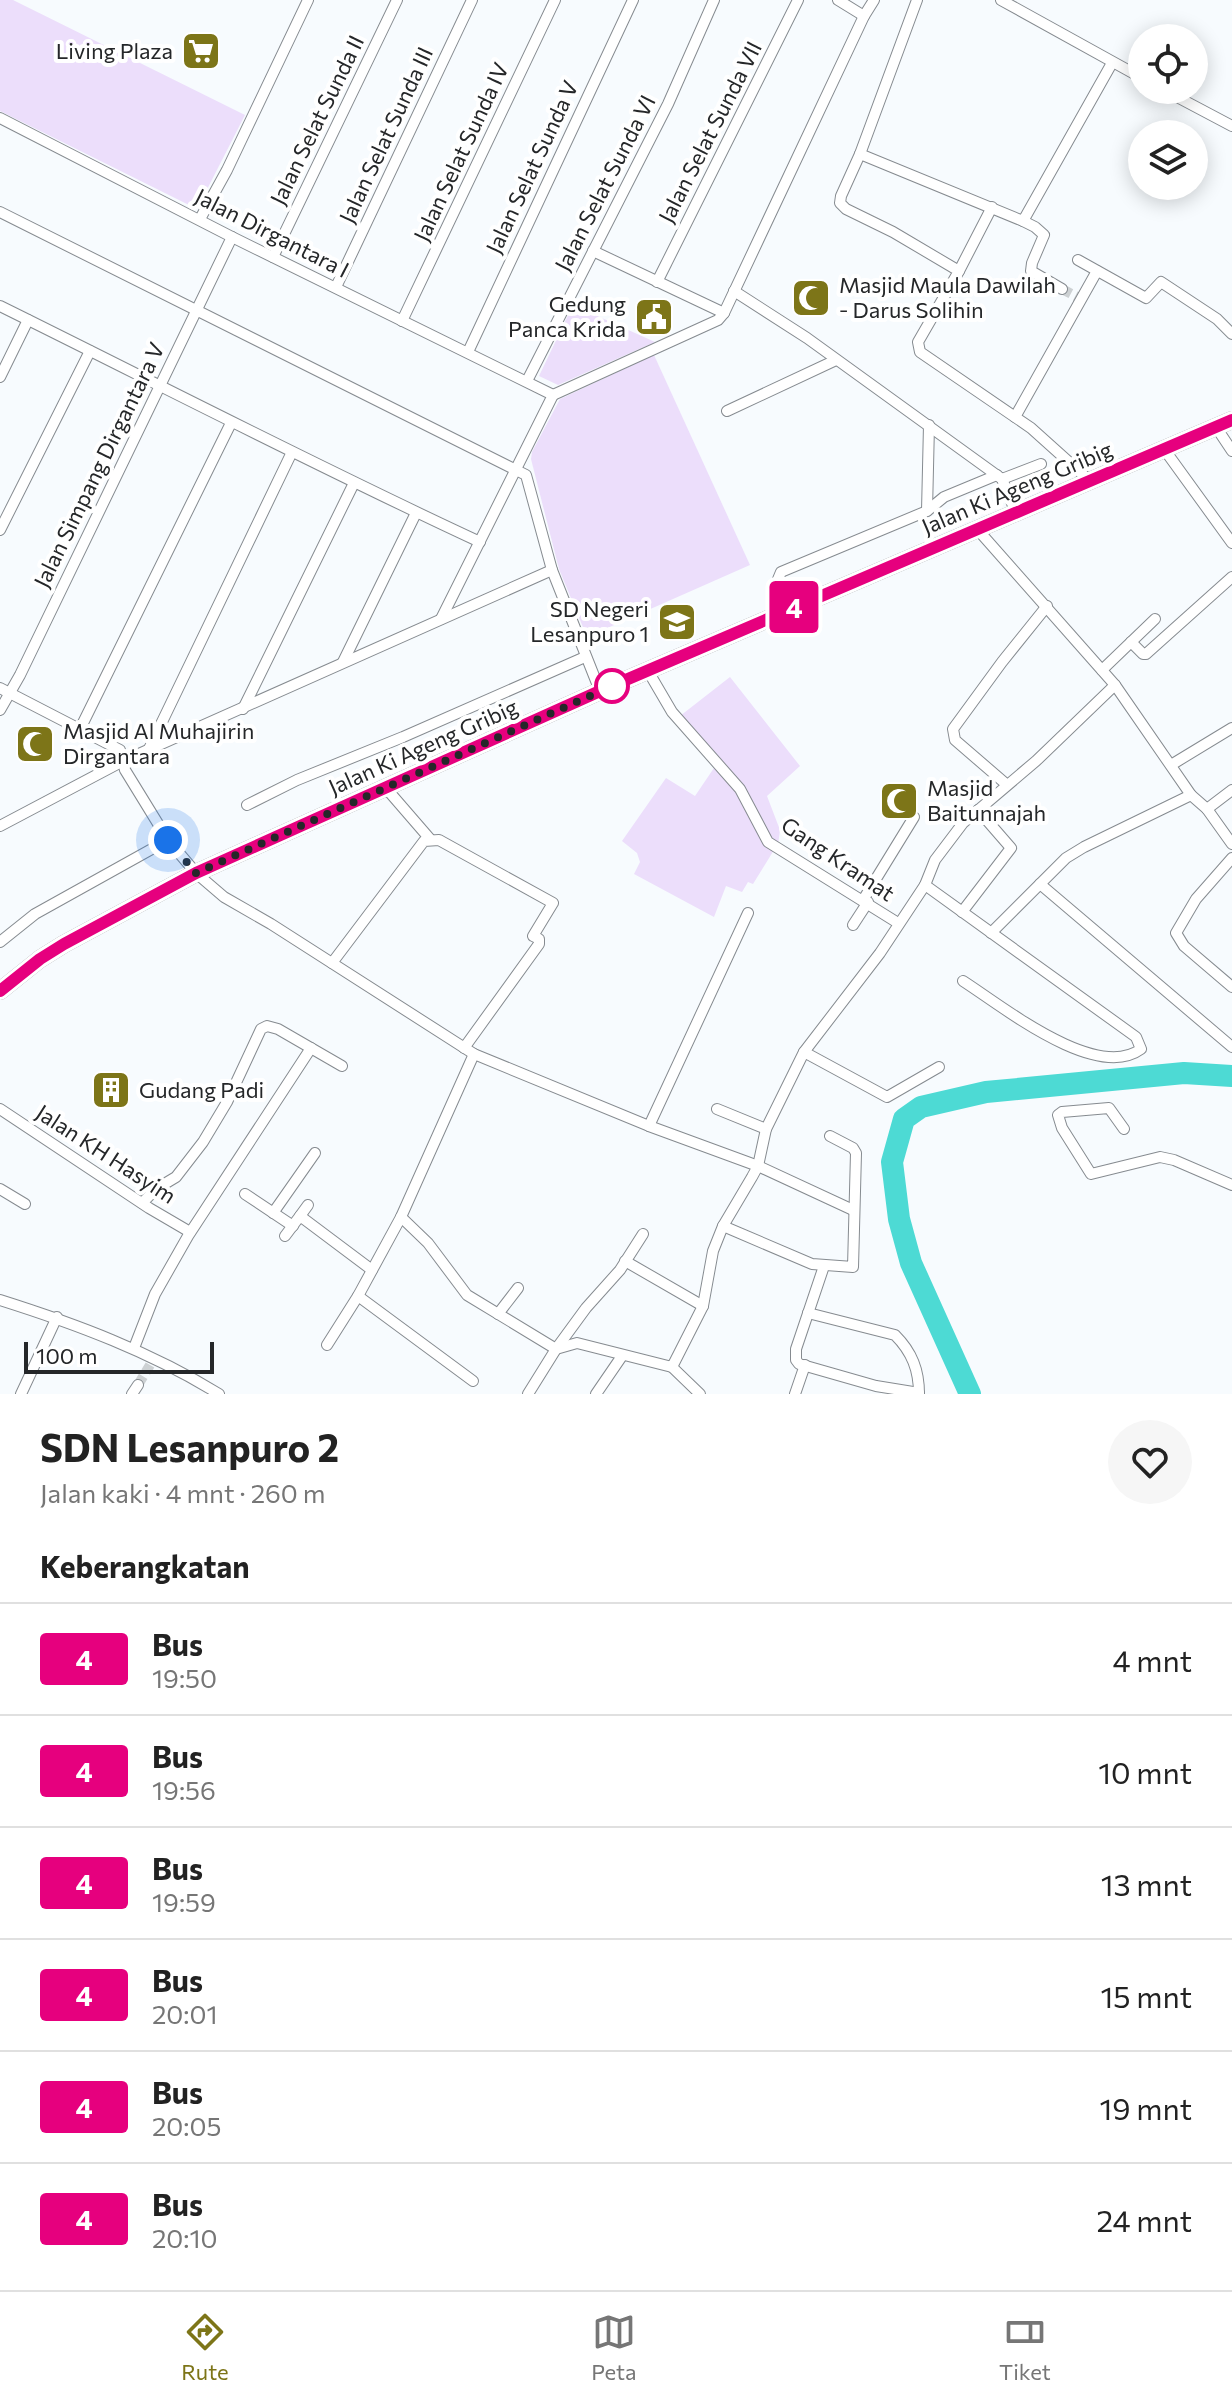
<!DOCTYPE html>
<html lang="id">
<head>
<meta charset="utf-8">
<style>
	body { margin:0; font-family:Commissioner,sans-serif; background:#f6f6f6; color:#222; height:100vh; display:flex; flex-direction:column; font-size:30px; white-space:nowrap }
	* { box-sizing:border-box; margin:0 }
	p { font-size:26px; color:#767676 }
	.icon { flex:none; width:44px; height:44px; fill:none; stroke:currentColor; stroke-width:2; stroke-linecap:round; stroke-linejoin:round }
	.map { position:relative; height:1394px; overflow:hidden }
	.side { display:flex; flex-direction:column; background:#fff; flex:1 }
	.side>* { flex:none }
	.badge { padding:0 16px; border-radius:6px; font-size:28px; line-height:52px }
	.tools { position:absolute; left:1128px; top:24px; display:grid; gap:16px }
	.tools a { display:grid; place-items:center; width:80px; height:80px; border-radius:50%; background:#fff; box-shadow:0 4px 20px #0003; font-size:40px }
	.scale { position:absolute; left:24px; bottom:20px; width:190px; box-sizing:border-box; padding-left:8px; border:4px solid #252729; border-top:0; font-size:22px; line-height:28px; white-space:nowrap; color:#252729; -webkit-text-stroke:6px #fff; paint-order:stroke }
	.you { position:absolute; width:40px; height:40px; margin:-20px; border:6px solid #fff; border-radius:50%; background:#1a73e8; box-shadow:0 0 0 12px #1a73e833 }
	.map>.badge { position:absolute; translate:-50% -50%; box-shadow:0 0 0 4px #fff }
	h2 { padding:0 40px; font-size:30px; line-height:72px }
	.round { display:grid; place-items:center; flex:none; width:84px; height:84px; border-radius:42px; background:#f6f6f6 }
	.head { display:flex; align-items:center; justify-content:space-between; height:136px; padding:0 40px }
	h1 { font-size:38px; font-weight:700; line-height:60px }
	ul { padding:0; list-style:none }
	li { display:flex; align-items:center; gap:24px; height:112px; padding:0 40px; border-top:2px solid #e0e0e0 }
	li div { flex:1 }
	li b { display:block; font-size:30px }
	li em { font-style:normal }
	li .badge { min-width:88px; font-weight:700; text-align:center }
	.menu { display:flex; justify-content:space-around; align-items:center; height:112px; border-top:2px solid #e0e0e0; background:#fff; font-size:22px; color:#767676 }
	.menu a { display:grid; justify-items:center; gap:4px }
	.menu .current { color:#7d7518 }
	.map>svg:first-child { display:block }
</style>
</head>
<body>
<div class="map">
<svg width="1232" height="1394" viewBox="0 0 1232 1394">
	<rect width="100%" height="100%" fill="#f7fbfe"/>
	<g fill="#ecdefb">
		<path d="M0 0H13L245 115 197 209 0 111Z"/>
		<path d="M573 305 655 342 558 385 539 376Z"/>
		<path d="M654 355 750 565 587 637 559 569 531 459 532 452 560 399Z"/>
		<path d="M730 677 800 766 767 796 780 830 778 845 769 838 680 716Z"/>
		<path d="M716 765 735 787 774 850 753 884 748 882 742 892 726 886 714 917 634 874 640 862 637 853 622 841 666 778 695 796Z"/>
	</g>
	<g fill="none" stroke-linecap="round" stroke-linejoin="round">
		<path stroke="#4ddad4" stroke-width="22" d="M970 1394 911 1263 899 1219 892 1162 904 1119 921 1107 986 1092 1184 1073 1232 1076"/>
		<g stroke="#cdd1d3" stroke-width="10" stroke-dasharray="10 5" stroke-linecap="butt">
			<path d="M1062 289 1081 299"/>
			<path d="M138 1385 150 1365"/>
		</g>
		<g stroke="#868b90" stroke-width="12">
			<g id="minor">
				<path d="M838 0 864 16"/>
				<path d="M917 0 860 154 841 196 840 203 846 209 893 232 959 271 918 342 920 352 1031 428 1090 481"/>
				<path d="M1001 0 1142 78"/>
				<path d="M1164 90 1232 126"/>
				<path d="M0 118 232 237 553 395 441 619"/>
				<path d="M860 154 1023 221 1112 63"/>
				<path d="M0 212 526 475 552 570 600 691"/>
				<path d="M200 219 227 170 308 0"/>
				<path d="M1023 221 1035 227 1044 235 1032 263 1031 271 1062 289"/>
				<path d="M593 251 724 313"/>
				<path d="M273 257 397 0"/>
				<path d="M1078 260 1146 298 1161 282 1217 319 1232 334"/>
				<path d="M959 271 992 207"/>
				<path d="M657 282 798 0"/>
				<path d="M336 287 472 0"/>
				<path d="M734 291 807 338 1002 479 1016 513"/>
				<path d="M0 306C160 385 318 467 480 542"/>
				<path d="M402 321 555 0"/>
				<path d="M468 352 633 0"/>
				<path d="M0 377 28 320"/>
				<path d="M527 381 668 104 714 0"/>
				<path d="M553 395 718 320 724 313 864 16 874 0"/>
				<path d="M727 411 836 360"/>
				<path d="M1015 417 1097 271"/>
				<path d="M1216 427 1232 451"/>
				<path d="M1164 449 1232 543"/>
				<path d="M1002 479 1041 464"/>
				<path d="M927 511 929 425"/>
				<path d="M0 530 90 351"/>
				<path d="M978 530 1115 685 1191 795"/>
				<path d="M786 611 776 584 781 572 927 511 944 497 997 475"/>
				<path d="M1131 642 1143 654H1146L1232 577"/>
				<path d="M343 662 416 513"/>
				<path d="M1102 670 1155 619"/>
				<path d="M648 671 672 712 740 789 768 842 898 923"/>
				<path d="M0 688 120 750 125 770 168 840 196 873 224 897 271 924 474 1054 649 1126 758 1166 853 1210"/>
				<path d="M243 709 354 483"/>
				<path d="M0 710 20 675 232 237"/>
				<path d="M81 727 231 423"/>
				<path d="M148 751 292 452"/>
				<path d="M1171 765 1232 728"/>
				<path d="M1006 784 955 740 953 729 1002 662 1047 606"/>
				<path d="M385 787 430 839"/>
				<path d="M247 805 297 780 403 737 585 657"/>
				<path d="M1207 809 1232 844"/>
				<path d="M0 826 123 761 552 570"/>
				<path d="M1232 858 1196 899 1176 933 1184 946 1232 987"/>
				<path d="M1040 884 1232 1047"/>
				<path d="M925 885 1136 1037 1141 1049C1096 1082 1002 1006 963 981"/>
				<path d="M863 900 914 817"/>
				<path d="M962 912 1011 848 978 810"/>
				<path d="M853 925 868 902"/>
				<path d="M991 933 1066 858 1084 847 1191 795 1207 809 1232 790"/>
				<path d="M0 942 35 914 168 840"/>
				<path d="M332 963 424 841 439 840 553 903 533 936 539 939V944L464 1048"/>
				<path d="M804 1052 887 1097 939 1067"/>
				<path d="M0 1109 149 1208 190 1232"/>
				<path d="M717 1109 766 1129"/>
				<path d="M649 1126 748 913"/>
				<path d="M1124 1129 1109 1108 1062 1112 1058 1115 1062 1128 1091 1174 1160 1157 1174 1160 1232 1185"/>
				<path d="M0 1189 25 1204"/>
				<path d="M245 1194 293 1226"/>
				<path d="M142 1203 156 1189 176 1177 203 1142 227 1102 261 1029 267 1026 278 1029 342 1066"/>
				<path d="M273 1213 315 1153"/>
				<path d="M300 1216 308 1205"/>
				<path d="M401 1217 428 1243 467 1295 556 1349"/>
				<path d="M723 1226 812 1264 853 1267 856 1153 853 1148 830 1136"/>
				<path d="M285 1236 300 1216 372 1270"/>
				<path d="M625 1261 703 1306"/>
				<path d="M824 1266 796 1349V1360L799 1364 876 1386 919 1393"/>
				<path d="M358 1296 473 1381"/>
				<path d="M0 1300C76 1324 151 1352 219 1394"/>
				<path d="M808 1313 895 1335C912 1352 919 1370 919 1394"/>
				<path d="M498 1314 518 1288"/>
				<path d="M327 1345 358 1296 401 1217 474 1054"/>
				<path d="M134 1348 155 1294 188 1236 311 1048"/>
				<path d="M556 1349 577 1343 672 1367 703 1306 713 1251 723 1226 752 1177 758 1166 766 1129 804 1052 880 953 925 885 935 860 963 823 1036 761 1115 685"/>
				<path d="M672 1367 700 1394"/>
				<path d="M21 1394 57 1317"/>
				<path d="M132 1394 138 1385"/>
				<path d="M528 1394 556 1349 586 1308 620 1270 643 1234"/>
				<path d="M596 1394 622 1356"/>
				<path d="M795 1394 805 1365"/>
			</g>
		</g>
		<g stroke="#868b90" stroke-width="18">
			<path id="primary" d="M0 991 40 959 64 944 196 873 600 691 1232 420"/>
		</g>
		<use href="#minor" stroke="#fff" stroke-width="10"/>
		<use href="#primary" stroke="#fff" stroke-width="16"/>
	</g>
	<g fill="none" stroke-linecap="round" stroke-linejoin="round">
		<g stroke="#fff" stroke-width="18">
			<path id="line" d="M0 991 40 959 64 944 196 873 600 691 1232 420"/>
		</g>
		<use href="#line" stroke="#e6007e" stroke-width="12"/>
		<path stroke="#252729" stroke-width="8" stroke-dasharray="0 14.4" d="M168 840 196 873 612 686"/>
	</g>
	<defs>
		<g id="supermarket-square" transform="scale(2)"><rect x="-9" y="-9" width="18" height="18" rx="4" fill="#7d7518" stroke="#fff"/><path d="M-6-5.5h2.5l.6 2H6L4.5 2H-2.5L-4.4-4H-6ZM-1.5 3.2a1.3 1.3 0 1 0 .1 0ZM3 3.2a1.3 1.3 0 1 0 .1 0Z" fill="#fff"/></g>
		<g id="mosque-square" transform="scale(2)"><rect x="-9" y="-9" width="18" height="18" rx="4" fill="#7d7518" stroke="#fff"/><path d="M3.5-4.9A6 6 0 1 0 3.5 4.9A5 5 0 1 1 3.5-4.9Z" fill="#fff"/></g>
		<g id="civic-square" transform="scale(2)"><rect x="-9" y="-9" width="18" height="18" rx="4" fill="#7d7518" stroke="#fff"/><path d="M-.6-6.5H3V-4.5H.6V-3L4-1V1h2V6H-6V1h2V-1L-.6-3ZM-1.2 2.5V6h2.4V2.5Z" fill="#fff"/></g>
		<g id="school-square" transform="scale(2)"><rect x="-9" y="-9" width="18" height="18" rx="4" fill="#7d7518" stroke="#fff"/><path d="M0-5L7-2L0 1L-7-2ZM-4 1L0 2.5L4 1V4Q0 6-4 4Z" fill="#fff"/></g>
		<g id="building-square" transform="scale(2)"><rect x="-9" y="-9" width="18" height="18" rx="4" fill="#7d7518" stroke="#fff"/><path d="M-4-6H4V6H1V3H-1V6H-4ZM-2.5-4.3h1.7v1.8h-1.7ZM.8-4.3h1.7v1.8H.8ZM-2.5-1h1.7V.8h-1.7ZM.8-1h1.7V.8H.8Z" fill="#fff"/></g>
	</defs>
	<g fill-rule="evenodd">
		<use href="#supermarket-square" x="201" y="51"/>
		<use href="#mosque-square" x="811" y="298"/>
		<use href="#civic-square" x="654" y="317"/>
		<use href="#school-square" x="677" y="622"/>
		<use href="#mosque-square" x="35" y="744"/>
		<use href="#mosque-square" x="899" y="801"/>
		<use href="#building-square" x="111" y="1090"/>
	</g>
	<circle fill="#fff" stroke="#e6007e" stroke-width="4" cx="612" cy="686" r="16"/>
	<g text-anchor="middle" stroke-width="8" stroke-linejoin="round" paint-order="stroke">
		<g font-size="22" fill="#252729" stroke="#fff" text-anchor="start">
			<text x="173" y="59" text-anchor="end">Living Plaza</text>
			<text x="839" y="293">Masjid Maula Dawilah<tspan x="839" dy="25">- Darus Solihin</tspan></text>
			<text x="626" y="312" text-anchor="end">Gedung<tspan x="626" dy="25">Panca Krida</tspan></text>
			<text x="649" y="617" text-anchor="end">SD Negeri<tspan x="649" dy="25">Lesanpuro 1</tspan></text>
			<text x="63" y="739">Masjid Al Muhajirin<tspan x="63" dy="25">Dirgantara</tspan></text>
			<text x="927" y="796">Masjid<tspan x="927" dy="25">Baitunnajah</tspan></text>
			<text x="139" y="1098">Gudang Padi</text>
		</g>
		<g font-size="22" fill="#252729" stroke="#fff">
			<text transform="translate(317 120) rotate(-64)" y="8">Jalan Selat Sunda II</text>
			<text transform="translate(710 132) rotate(-63)" y="8">Jalan Selat Sunda VII</text>
			<text transform="translate(386 135) rotate(-65)" y="8">Jalan Selat Sunda III</text>
			<text transform="translate(461 152) rotate(-65)" y="8">Jalan Selat Sunda IV</text>
			<text transform="translate(532 167) rotate(-65)" y="8">Jalan Selat Sunda V</text>
			<text transform="translate(605 183) rotate(-63)" y="8">Jalan Selat Sunda VI</text>
			<text transform="translate(272 233) rotate(27)" y="8">Jalan Dirgantara I</text>
			<text transform="translate(99 465) rotate(-64)" y="8">Jalan Simpang Dirgantara V</text>
			<text transform="translate(1017 488) rotate(-23)" y="8">Jalan Ki Ageng Gribig</text>
			<text transform="translate(423 747) rotate(-24)" y="8">Jalan Ki Ageng Gribig</text>
			<text transform="translate(838 859) rotate(34)" y="8">Gang Kramat</text>
			<text transform="translate(106 1154) rotate(33)" y="8">Jalan KH Hasyim</text>
		</g>
	</g>
</svg>
<div class="tools">
<a><svg class="icon" aria-label="locate" viewBox="0 0 24 24"><circle cx="12" cy="12" r="6"/><path d="M12 2v4M12 18v4M2 12h4M18 12h4"/></svg></a>
<a><svg class="icon" aria-label="layers" viewBox="0 0 24 24"><path d="M12 4l9 5-9 5-9-5zM3 14l9 5 9-5"/></svg></a>
</div>
<div class="scale">100 m</div>
<div class="you" style="left:168px;top:840px"></div>
<b class="badge" style="left:794px;top:607px;background:#e6007e;color:#fff">4</b>
</div>
<section class="side">
<div class="head"><div><h1>SDN Lesanpuro 2</h1><p>Jalan kaki · 4 mnt · 260 m</p></div><a class="round"><svg class="icon" aria-label="heart" viewBox="0 0 24 24"><path d="M12 20l-8-8c-3-5 5-10 8-4 3-6 11-1 8 4z"/></svg></a></div>
<h2>Keberangkatan</h2>
<ul>
<li><span class="badge" style="background:#e6007e;color:#fff">4</span><div><b>Bus</b><p>19:50</p></div><em>4 mnt</em></li>
<li><span class="badge" style="background:#e6007e;color:#fff">4</span><div><b>Bus</b><p>19:56</p></div><em>10 mnt</em></li>
<li><span class="badge" style="background:#e6007e;color:#fff">4</span><div><b>Bus</b><p>19:59</p></div><em>13 mnt</em></li>
<li><span class="badge" style="background:#e6007e;color:#fff">4</span><div><b>Bus</b><p>20:01</p></div><em>15 mnt</em></li>
<li><span class="badge" style="background:#e6007e;color:#fff">4</span><div><b>Bus</b><p>20:05</p></div><em>19 mnt</em></li>
<li><span class="badge" style="background:#e6007e;color:#fff">4</span><div><b>Bus</b><p>20:10</p></div><em>24 mnt</em></li>
</ul>
</section>
<nav class="menu">
<a class="current"><svg class="icon" aria-label="directions" viewBox="0 0 24 24"><path d="M12 3l9 9-9 9-9-9zM9 14v-3h6M13 9l2 2-2 2"/></svg>Rute</a>
<a><svg class="icon" aria-label="map" viewBox="0 0 24 24"><path d="M3 6l6-2 6 2 6-2v14l-6 2-6-2-6 2zM9 4v14M15 6v14"/></svg>Peta</a>
<a><svg class="icon" aria-label="tickets" viewBox="0 0 24 24"><path d="M3 7h18v10H3zM15 7v10"/></svg>Tiket</a>
</nav>
</body>
</html>
